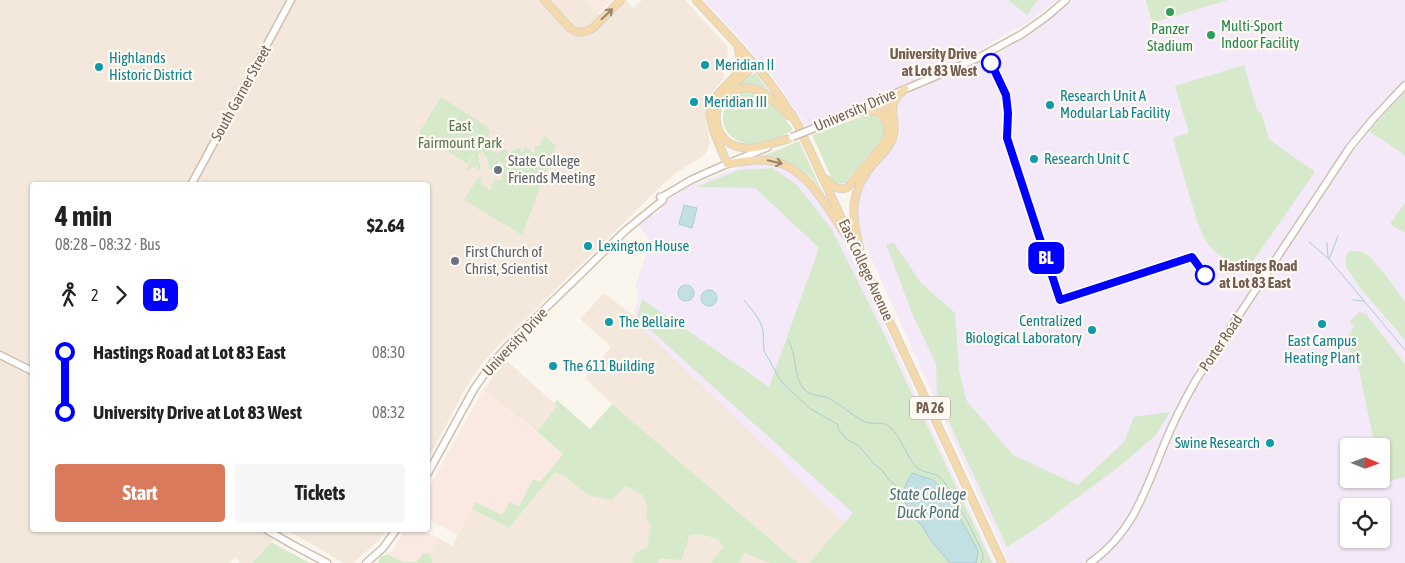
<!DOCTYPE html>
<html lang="en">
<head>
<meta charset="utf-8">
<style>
	body { margin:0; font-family:"Asap Condensed",sans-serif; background:#f6f6f6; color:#222; height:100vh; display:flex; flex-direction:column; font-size:19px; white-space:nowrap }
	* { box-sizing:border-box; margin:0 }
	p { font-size:16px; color:#767676 }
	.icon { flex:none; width:28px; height:28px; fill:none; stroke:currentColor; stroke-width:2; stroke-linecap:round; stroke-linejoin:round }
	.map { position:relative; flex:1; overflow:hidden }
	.sheet { position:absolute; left:30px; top:182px; width:400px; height:350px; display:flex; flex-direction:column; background:#fff; border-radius:5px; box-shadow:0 1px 4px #0004 }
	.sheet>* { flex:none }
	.badge { padding:0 10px; border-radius:8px; font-size:18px; line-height:32px }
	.needle { width:32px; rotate:91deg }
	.tools { position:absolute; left:1340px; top:438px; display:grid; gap:10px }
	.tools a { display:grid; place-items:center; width:50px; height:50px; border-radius:5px; background:#fff; box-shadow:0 1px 4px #0004; font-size:25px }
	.map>.badge { position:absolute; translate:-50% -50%; box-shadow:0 0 0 2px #fff }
	.legs { display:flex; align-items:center; gap:8px; height:55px; padding:0 25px; font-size:16px }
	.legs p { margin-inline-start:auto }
	.headline { display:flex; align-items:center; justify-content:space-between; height:85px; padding:0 25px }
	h1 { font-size:28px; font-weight:700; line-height:38px }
	.action { display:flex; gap:10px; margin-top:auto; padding:10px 25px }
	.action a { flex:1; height:58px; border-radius:5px; background:#da7a5d; color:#fff; font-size:20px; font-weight:700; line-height:58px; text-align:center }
	.action a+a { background:#f6f6f6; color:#222 }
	ul { padding:0 25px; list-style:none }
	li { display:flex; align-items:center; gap:18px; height:60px; font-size:19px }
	li i { display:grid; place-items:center; width:8px; height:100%; margin:0 6px; background:currentColor }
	li i::after { content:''; width:12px; height:12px; margin:-6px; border:4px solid; border-radius:50%; background:#fff }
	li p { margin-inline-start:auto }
	li:first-child i { background:linear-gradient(#0000 50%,currentColor 0) }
	li:last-child i { background:linear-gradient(currentColor 50%,#0000 0) }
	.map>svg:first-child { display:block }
</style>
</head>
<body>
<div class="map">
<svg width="1405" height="563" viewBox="0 0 1405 563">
	<rect width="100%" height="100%" fill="#fbf6ed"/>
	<g fill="#f3e8db">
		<path d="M0 0H586L606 21 627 1 633 8 642 0H685L728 47 723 80 713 91 707 107 706 123 710 142 706 153 700 158 676 173 656 191 494 350 480 366 464 391 428 459V185H32V530H279L271 542 252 563H240L236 557 228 563H0Z"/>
		<path d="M604 293 637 318 853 514 809 563H798L612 404 585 378 611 347 580 319Z"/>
		<path d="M506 360 557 406 537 432 483 390Z"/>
		<path d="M555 472 564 476 588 495 626 486 642 495 647 505 646 518 651 527 647 547 635 553 632 563H424L430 554 438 538 452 546 472 509 509 528Z"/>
		<path d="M287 530H387L377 542 353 563H344Z"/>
		<path d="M700 534 718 539 723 547 711 563H658L659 558 687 545 689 536Z"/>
		<path d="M744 553 767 561 771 563H741L739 561Z"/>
	</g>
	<g fill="#fae9e2">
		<path d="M586 0H612L598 13Z"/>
		<path d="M483 390 563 454 540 482 533 479 519 506 502 515 476 502 458 535 428 519V489Z"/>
		<path d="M405 530H422L438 538 430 554 423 553 417 562H403L387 554 392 551Z"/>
	</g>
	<g fill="#f3e9f8" fill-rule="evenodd">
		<path d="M704 0H1058L1023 26 1009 32 973 55 807 127 774 78 736 34Z"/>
		<path d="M1074 0H1405V80L1367 119 1348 145 1316 189 1191 381 1180 400 1167 428 1140 494 1130 513 1117 532 1105 546 1082 563H1009L871 258 860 232 856 211 859 196 864 183 877 165 895 146 899 138 900 131 895 108 897 101 902 96 999 53 1031 33Z"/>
		<path d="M1405 90V563H1097L1114 548 1136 520 1149 495 1182 414 1195 391 1231 335 1347 159 1369 131ZM1349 446H1381V479H1349ZM1349 506H1381V539H1349Z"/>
		<path d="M766 163 793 172 803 180 815 194 830 217 855 262 994 563H810L844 523 635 321 636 316 634 314 639 292 635 288 650 241 638 225 650 213 654 215 660 211 664 203 689 186 737 168 748 164Z"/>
	</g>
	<g fill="#d7e9cb">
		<path d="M1008 0H1038L1027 15Z"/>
		<path d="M1146 0H1228L1152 23Z"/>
		<path d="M1244 65 1258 113 1261 112 1269 139 1315 172 1248 268C1204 256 1201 233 1189 194 1184 176 1178 157 1173 138L1189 133 1175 86Z"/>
		<path d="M749 73 752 75 755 73 776 100 768 93 735 87Z"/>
		<path d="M743 92C767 91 780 112 793 130 779 137 760 148 744 143 717 136 715 102 743 92Z"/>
		<path d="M1405 92V155L1369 131Z"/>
		<path d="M441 97 489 128 488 130 490 132 484 144 498 154 503 148 509 153 504 159H506C510 154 514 147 521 148L520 151 522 152 525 148 529 149 532 153H535V147L537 145 540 146 544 136 555 144 556 146 522 235 464 200 478 178 480 177 482 179 480 182 482 186 487 187 488 190 492 189 491 184H493V181L503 179 502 171 504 166 503 163 499 162 489 170 487 157H486L483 152 479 153 478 155 481 170 477 169 478 167 476 166 475 168 472 167 469 171 466 170 476 151 467 164 419 133Z"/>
		<path d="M866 115C879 116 888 124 883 137L845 183 837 184 833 181 812 135Z"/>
		<path d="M799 141 827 202C822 194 818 184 812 178 797 164 780 158 761 157Z"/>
		<path d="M773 168 797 185 831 228 884 334 992 563H976L978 552 976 546 944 490 926 477 913 473V517L923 527 931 541 950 563H809L853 513 637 318 642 299 769 387 819 248 755 188 696 187 739 170Z"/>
		<path d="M1405 203V233L1390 224Z"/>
		<path d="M894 243 921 283 955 313 959 370 966 400 1013 455 1078 485 1124 442 1134 417 1170 412 1155 436 1120 466 1038 527 1007 547 937 396 936 364 912 313 886 244Z"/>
		<path d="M1349 251H1360L1369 256 1384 273 1405 302V340L1361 289 1346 267V257Z"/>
		<path d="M1359 312 1366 314 1405 364V477L1382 483 1381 446H1375L1357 361C1346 348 1342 342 1354 327L1350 322Z"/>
		<path d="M557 400 590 429 612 404 798 563H771L744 553 739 561 741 563H711L723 547 718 539 700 534 689 536 687 545 681 560 659 558 658 563H632L635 553 647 547 651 527 646 518 647 505 642 495 626 486 611 500 588 495 564 476 555 472 509 528 472 509 476 502 502 515 510 502 519 506 533 479 540 482 563 454 537 432 557 406 554 403Z"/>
		<path d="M271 542 310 563H252Z"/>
		<path d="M423 553 430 554 432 563H378L381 555 384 556 387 554 403 562H417Z"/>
	</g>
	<g fill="#c2dfe4" stroke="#a9ced5">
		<path d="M684 205 697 208 692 228 679 224Z"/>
		<circle cx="686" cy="293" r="8"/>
		<circle cx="709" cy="298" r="8"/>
		<path d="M912 473 933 480 944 490 976 546 978 552 976 563H950L931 541 923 527 913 517 905 502 903 496V492L906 484Z"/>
	</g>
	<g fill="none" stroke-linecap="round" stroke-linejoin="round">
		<g stroke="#a9ced5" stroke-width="1">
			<path d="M1309 242 1329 259 1405 350"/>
			<path d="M1327 243 1328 257"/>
			<path d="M1329 259 1338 236"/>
			<path d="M744 300 756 315 761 324 763 331 764 351 781 381 809 408 837 424 839 430 846 439 859 446 875 465 882 470 888 479 903 492"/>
			<path d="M1353 300 1364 301"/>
			<path d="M788 340C797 354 793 374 803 388 810 397 821 394 830 399 842 405 858 421 869 423 874 424 880 422 885 424 899 430 906 456 916 467 922 473 933 472 940 477 944 480 946 486 949 490 962 510 973 532 983 554V558L981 563"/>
		</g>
		<g stroke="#d0bfb0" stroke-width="9">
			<g id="secondary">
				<path d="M817 127 978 58 1022 34 1046 17 1066 0"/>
				<path d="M191 185 291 0"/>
				<path d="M660 197C666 196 683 184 691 180 716 168 742 158 768 147"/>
				<path d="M0 355 32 371"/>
				<path d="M428 473 474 389 493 362 516 337 626 230 663 200 664 196"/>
				<path d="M267 530 293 545 327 563"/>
				<path d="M366 563 383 548 396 530"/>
				<path d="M1090 563C1133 533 1145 491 1164 445 1173 422 1184 401 1196 380L1350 147 1374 118 1405 85"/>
			</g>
		</g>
		<g stroke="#d9d2ce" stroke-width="9">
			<g id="primary">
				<path d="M544 0 570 28C578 34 584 33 593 28L621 0"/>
				<path d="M696 0C734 42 771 77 799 127L1002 563"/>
				<path d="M738 46 740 59 738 73 718 94 713 103 710 114 713 129 727 164C738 162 750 160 761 160 806 161 825 205 847 237"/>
				<path d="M734 84 755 64"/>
				<path d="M727 91C708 112 714 145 745 148 759 149 775 142 788 139"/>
				<path d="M725 96C752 75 771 98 789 116"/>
				<path d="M882 99 890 121"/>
				<path d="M826 179C832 186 839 192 848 187L884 143C892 129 887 111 869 111 861 110 853 114 845 115"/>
				<path d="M860 248C850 213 850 190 875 162 881 155 890 147 893 138 899 117 882 108 905 89"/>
			</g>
		</g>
		<use href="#secondary" stroke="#fff" stroke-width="6"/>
		<use href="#primary" stroke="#f4d9ab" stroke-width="7"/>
		<g stroke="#d0bfb0" stroke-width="9" stroke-linecap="butt">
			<path id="secondary-bridge" d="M792 137 817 127"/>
		</g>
		<use href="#secondary-bridge" stroke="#fff" stroke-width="6"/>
	</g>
	<defs><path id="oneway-shaft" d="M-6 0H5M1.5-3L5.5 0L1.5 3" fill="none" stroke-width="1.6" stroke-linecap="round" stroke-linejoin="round" transform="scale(1.25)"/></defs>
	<g stroke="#9c836b">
		<use href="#oneway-shaft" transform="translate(607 14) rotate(-44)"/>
		<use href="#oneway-shaft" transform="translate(775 162) rotate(13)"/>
	</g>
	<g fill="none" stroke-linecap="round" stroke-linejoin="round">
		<g stroke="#fff" stroke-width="11">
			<path id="line-1" d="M991 63 1006 95 1008 113 1007 138 1060 300 1192 257 1205 275"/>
		</g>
		<use href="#line-1" stroke="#00f" stroke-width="8"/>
	</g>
	<g fill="#2e9e5b" stroke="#fefaf3" stroke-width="2">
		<circle cx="1170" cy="12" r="5"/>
		<circle cx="1211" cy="35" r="5"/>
	</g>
	<g fill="#fff" stroke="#00f" stroke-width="2.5">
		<circle cx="991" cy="63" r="9"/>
		<circle cx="1205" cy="275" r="9"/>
	</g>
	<g fill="#0f9aa8" stroke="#fefaf3" stroke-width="2">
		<circle cx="705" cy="65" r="5"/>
		<circle cx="99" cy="67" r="5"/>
		<circle cx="694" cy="102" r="5"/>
		<circle cx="1050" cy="105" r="5"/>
		<circle cx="1034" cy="159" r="5"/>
		<circle cx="588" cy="246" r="5"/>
		<circle cx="609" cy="322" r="5"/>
		<circle cx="1322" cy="324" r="5"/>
		<circle cx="1092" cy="330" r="5"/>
		<circle cx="553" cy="366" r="5"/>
		<circle cx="1270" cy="443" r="5"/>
	</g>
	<g fill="#6b7280" stroke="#fefaf3" stroke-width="2">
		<circle cx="498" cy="170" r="5"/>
		<circle cx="455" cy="261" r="5"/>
	</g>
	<g text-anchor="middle" stroke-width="4.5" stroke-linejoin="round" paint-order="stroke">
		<rect fill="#fefaf3" stroke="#9f8d81" stroke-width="1" x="910" y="396.5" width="40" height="23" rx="4"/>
		<g font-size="14" font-weight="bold" fill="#765e50">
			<text x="930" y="413">PA 26</text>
		</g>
		<g font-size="15" fill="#27864d" stroke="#fefaf3" text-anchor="start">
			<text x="1221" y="31">Multi-Sport<tspan x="1221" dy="17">Indoor Facility</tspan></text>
			<text x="1170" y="34" text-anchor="middle">Panzer<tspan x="1170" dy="17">Stadium</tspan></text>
		</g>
		<g font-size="15" font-weight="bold" fill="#765e50" stroke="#fefaf3" text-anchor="end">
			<text x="977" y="59">University Drive<tspan x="977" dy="17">at Lot 83 West</tspan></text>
			<text x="1219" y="271" text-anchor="start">Hastings Road<tspan x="1219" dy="17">at Lot 83 East</tspan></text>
		</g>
		<g font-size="15" fill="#0d838f" stroke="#fefaf3" text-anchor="start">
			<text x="109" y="63">Highlands<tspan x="109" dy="17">Historic District</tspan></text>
			<text x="715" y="70">Meridian II</text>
			<text x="1060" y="101">Research Unit A<tspan x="1060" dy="17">Modular Lab Facility</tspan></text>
			<text x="704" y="107">Meridian III</text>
			<text x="1044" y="164">Research Unit C</text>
			<text x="598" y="251">Lexington House</text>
			<text x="1082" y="326" text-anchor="end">Centralized<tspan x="1082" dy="17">Biological Laboratory</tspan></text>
			<text x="619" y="327">The Bellaire</text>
			<text x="1322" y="346" text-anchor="middle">East Campus<tspan x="1322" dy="17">Heating Plant</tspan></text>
			<text x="563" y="371">The 611 Building</text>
			<text x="1260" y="448" text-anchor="end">Swine Research</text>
		</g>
		<g font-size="15" fill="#765e50" stroke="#fefaf3">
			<text transform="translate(241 93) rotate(-61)" y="5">South Garner Street</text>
			<text transform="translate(855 110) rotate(-23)" y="5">University Drive</text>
			<text transform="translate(866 270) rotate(65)" y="5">East College Avenue</text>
			<text transform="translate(515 342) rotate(-47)" y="5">University Drive</text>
			<text transform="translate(1221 343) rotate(-56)" y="5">Porter Road</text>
		</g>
		<g font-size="15" fill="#577a49" stroke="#fefaf3">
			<text x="460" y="131">East<tspan x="460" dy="17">Fairmount Park</tspan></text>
		</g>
		<g font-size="15" fill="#5b616d" stroke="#fefaf3" text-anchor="start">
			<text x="508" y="166">State College<tspan x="508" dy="17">Friends Meeting</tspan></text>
			<text x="465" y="257">First Church of<tspan x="465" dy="17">Christ, Scientist</tspan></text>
		</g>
		<g font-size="16" font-style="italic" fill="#48767f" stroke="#fefaf3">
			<text x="928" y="500">State College<tspan x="928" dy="18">Duck Pond</tspan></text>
		</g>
	</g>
</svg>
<div class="tools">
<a><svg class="needle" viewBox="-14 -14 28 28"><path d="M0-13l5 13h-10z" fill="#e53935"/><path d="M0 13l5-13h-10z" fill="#767676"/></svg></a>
<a><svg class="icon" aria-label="locate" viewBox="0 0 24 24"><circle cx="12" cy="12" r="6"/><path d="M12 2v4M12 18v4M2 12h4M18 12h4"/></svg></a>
</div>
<b class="badge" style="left:1046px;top:258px;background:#00f;color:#fff">BL</b>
<section class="sheet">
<div class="headline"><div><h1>4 min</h1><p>08:28 – 08:32 · Bus</p></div><b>$2.64</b></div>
<div class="legs"><svg class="icon" aria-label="walk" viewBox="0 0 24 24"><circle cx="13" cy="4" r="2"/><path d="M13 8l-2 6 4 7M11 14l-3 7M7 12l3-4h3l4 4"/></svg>2<svg class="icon" aria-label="forward" viewBox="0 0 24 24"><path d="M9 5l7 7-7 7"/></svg><b class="badge" style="background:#00f;color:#fff">BL</b></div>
<ul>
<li><i style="color:#00f"></i><b>Hastings Road at Lot 83 East</b><p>08:30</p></li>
<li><i style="color:#00f"></i><b>University Drive at Lot 83 West</b><p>08:32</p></li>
</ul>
<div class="action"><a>Start</a><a>Tickets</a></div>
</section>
</div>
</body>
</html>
